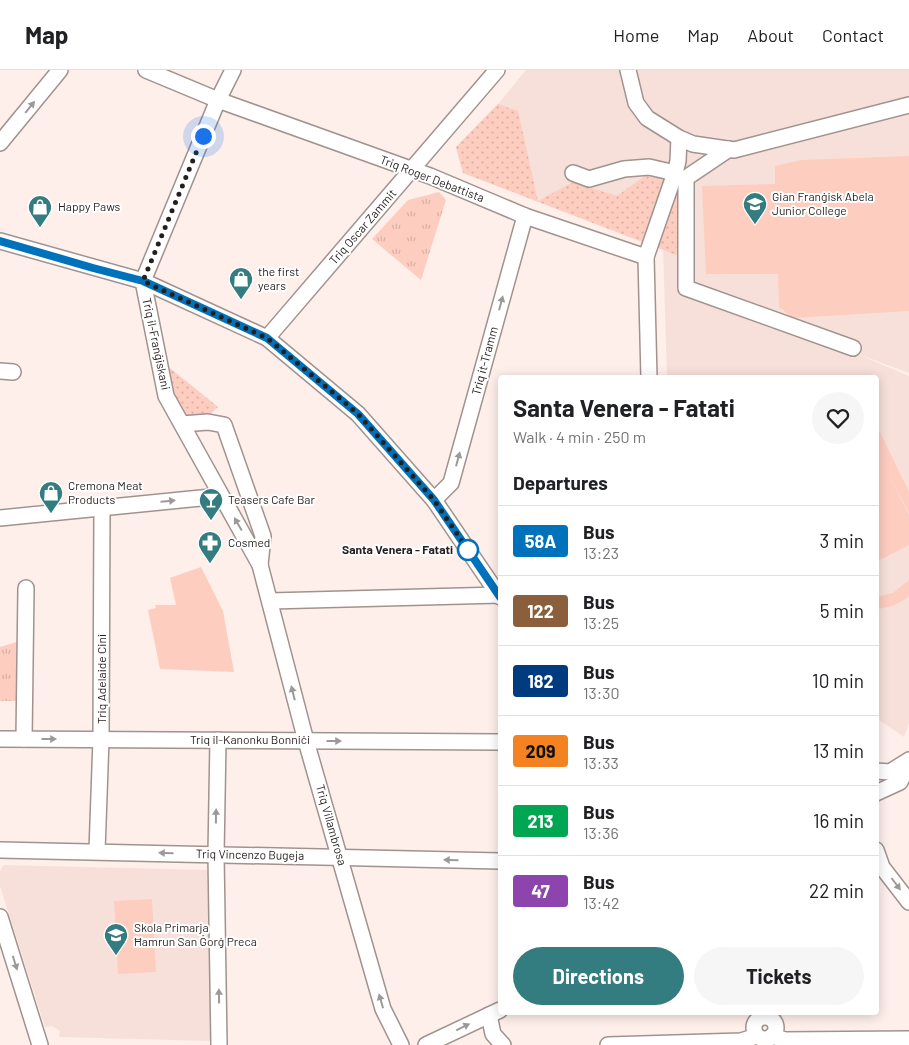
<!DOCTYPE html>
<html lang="en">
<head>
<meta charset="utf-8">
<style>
	body { margin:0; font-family:Barlow,sans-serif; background:#f6f6f6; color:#202124; height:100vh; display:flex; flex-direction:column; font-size:19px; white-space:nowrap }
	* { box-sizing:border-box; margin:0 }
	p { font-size:16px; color:#757577 }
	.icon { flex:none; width:28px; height:28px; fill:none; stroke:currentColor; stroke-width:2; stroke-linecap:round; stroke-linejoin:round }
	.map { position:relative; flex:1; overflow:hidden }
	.drawer { position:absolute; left:498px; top:305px; width:381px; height:640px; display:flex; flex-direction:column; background:#fff; border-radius:5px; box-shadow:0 2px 12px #0003 }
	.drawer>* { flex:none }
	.badge { padding:0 10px; border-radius:4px; font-size:18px; line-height:32px }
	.you { position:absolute; width:25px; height:25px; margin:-12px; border:4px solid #fff; border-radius:50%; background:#1a73e8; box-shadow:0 0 0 8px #1a73e833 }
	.map>.badge { position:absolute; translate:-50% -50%; box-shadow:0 0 0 2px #fff }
	h2 { padding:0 15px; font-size:19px; line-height:45px }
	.round { display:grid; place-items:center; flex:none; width:52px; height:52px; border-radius:26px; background:#f6f6f6 }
	.summary { display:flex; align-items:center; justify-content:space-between; height:85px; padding:0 15px }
	h1 { font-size:24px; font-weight:700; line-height:38px }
	.button { display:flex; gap:10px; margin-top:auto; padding:10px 15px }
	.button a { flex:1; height:58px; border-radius:30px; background:#337c7f; color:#fff; font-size:20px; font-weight:700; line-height:58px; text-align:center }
	.button a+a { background:#f6f6f6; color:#202124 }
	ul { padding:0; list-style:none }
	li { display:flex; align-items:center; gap:15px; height:70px; padding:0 15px; border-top:1px solid #e0e0e0 }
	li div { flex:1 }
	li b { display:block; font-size:19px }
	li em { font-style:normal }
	li .badge { min-width:55px; font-weight:700; text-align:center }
	header { display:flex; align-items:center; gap:30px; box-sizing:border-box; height:70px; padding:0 25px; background:#fff; border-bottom:1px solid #e0e0e0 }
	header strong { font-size:24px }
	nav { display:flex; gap:28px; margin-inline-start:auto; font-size:18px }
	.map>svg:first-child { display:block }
</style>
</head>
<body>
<header>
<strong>Map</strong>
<nav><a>Home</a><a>Map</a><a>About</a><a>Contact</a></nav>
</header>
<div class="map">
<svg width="909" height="975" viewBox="0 0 909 975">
	<defs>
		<pattern id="grass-tufts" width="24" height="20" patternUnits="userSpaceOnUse" patternTransform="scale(1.25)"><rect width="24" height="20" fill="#fdcdc0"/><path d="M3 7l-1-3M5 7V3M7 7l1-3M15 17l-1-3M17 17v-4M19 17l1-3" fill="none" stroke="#d9b0a5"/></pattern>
		<pattern id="park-dots" width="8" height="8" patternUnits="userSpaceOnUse" patternTransform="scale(1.25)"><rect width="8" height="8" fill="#fdcdc0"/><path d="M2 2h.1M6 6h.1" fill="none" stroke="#d9b0a5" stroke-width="1.8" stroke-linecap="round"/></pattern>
	</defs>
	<rect width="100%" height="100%" fill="#feefeb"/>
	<g fill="#f7e0d9">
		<path d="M526 0H909V303L855 283 909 306V653L904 667 876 648V308L667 307 663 178 463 103 456 77 498 34Z"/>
		<path d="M4 795 208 800 211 971 59 967 60 961 52 956 45 957 0 816V801Z"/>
	</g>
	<g fill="url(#grass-tufts)">
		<path d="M439 122 446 130 421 210 372 169 408 130Z"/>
		<path d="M20 571 22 631H0V577Z"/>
	</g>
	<g fill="url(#park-dots)">
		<path d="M498 34 518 41 538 131 573 112 617 126 650 102 694 122 689 190 463 103 456 77Z"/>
		<path d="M170 298 218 337 205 348 185 351 165 309Z"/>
	</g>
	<g fill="#fdcdc0">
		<path d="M909 86V241L793 248 779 237 778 204H706L702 116 775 114V96L802 90Z"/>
		<path d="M876 354 909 422V443L886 399 909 445V475L876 492Z"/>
		<path d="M201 497 223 541 234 602 160 599 148 540 156 538 155 535H176L170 508Z"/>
		<path d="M909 510V526C900 534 888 538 876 539V527L893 523Z"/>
		<path d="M152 829 156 902 118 904 114 831Z"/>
	</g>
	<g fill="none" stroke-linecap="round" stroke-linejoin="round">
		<g stroke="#a0938f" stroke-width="18">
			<g id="minor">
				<path d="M146 0 218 30 430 106 525 146 646 187"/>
				<path d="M233 0 218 30 143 211 166 326 260 495 306 671 383 939 401 975"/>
				<path d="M628 0 636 33 647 48 679 68 693 74 734 80 909 35"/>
				<path d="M0 73 60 0"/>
				<path d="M729 79 686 108V218L853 278"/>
				<path d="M573 103 589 109 624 99 649 97 675 103"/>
				<path d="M0 171 143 211 267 268 358 344 434 430 500 527"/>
				<path d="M267 268 497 0"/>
				<path d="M0 301 13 302"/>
				<path d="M649 308 646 187 675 103 678 91 679 68"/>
				<path d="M182 354 208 352 224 355 263 466 260 495"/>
				<path d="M434 430 451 413 525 146"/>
				<path d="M0 448 221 426"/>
				<path d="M270 531 500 525"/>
				<path d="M0 669 500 672"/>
				<path d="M24 669 26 518"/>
				<path d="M218 670 216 785 219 975"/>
				<path d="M876 701 890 702 909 690"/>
				<path d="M876 723 900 712 909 693"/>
				<path d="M0 780 500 791"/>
				<path d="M876 780 882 797 909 832"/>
				<path d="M97 781 101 669 102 438"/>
				<path d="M0 847 40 975"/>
				<path d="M489 945 493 964 503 975"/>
				<circle cx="765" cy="958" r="11"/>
				<path d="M772 966 785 970 909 969"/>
				<path d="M426 975 500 940"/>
				<path d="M608 975 741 971 757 966"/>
			</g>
		</g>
		<use href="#minor" stroke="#fff" stroke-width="15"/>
	</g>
	<defs><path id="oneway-solid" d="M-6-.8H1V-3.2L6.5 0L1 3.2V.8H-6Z" transform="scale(1.25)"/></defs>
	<g fill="#9c9a99">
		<use href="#oneway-solid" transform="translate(30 37) rotate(-51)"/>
		<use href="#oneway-solid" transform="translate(501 233) rotate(-75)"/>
		<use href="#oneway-solid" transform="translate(458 389) rotate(-75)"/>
		<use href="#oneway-solid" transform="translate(168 431) rotate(-5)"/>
		<use href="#oneway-solid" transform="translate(238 454) rotate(-120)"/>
		<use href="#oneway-solid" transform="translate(293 623) rotate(-104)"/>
		<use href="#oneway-solid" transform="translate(49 669)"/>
		<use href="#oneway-solid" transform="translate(334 671)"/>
		<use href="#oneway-solid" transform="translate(216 746) rotate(-89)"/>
		<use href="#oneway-solid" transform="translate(166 783) rotate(-178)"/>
		<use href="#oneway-solid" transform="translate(451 790) rotate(-179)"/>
		<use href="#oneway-solid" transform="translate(896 814) rotate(53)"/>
		<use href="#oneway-solid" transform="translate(15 893) rotate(73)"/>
		<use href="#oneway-solid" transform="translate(219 926) rotate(-91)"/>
		<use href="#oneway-solid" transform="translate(381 931) rotate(-106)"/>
		<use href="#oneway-solid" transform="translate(463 957) rotate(-26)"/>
	</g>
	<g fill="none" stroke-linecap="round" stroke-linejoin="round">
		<g stroke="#fff" stroke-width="11">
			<path id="line" d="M0 171 93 198 143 211 267 268 358 344 434 430 500 527"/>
		</g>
		<use href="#line" stroke="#0072bc" stroke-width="8"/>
		<path stroke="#241f1d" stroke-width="5" stroke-dasharray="0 9" d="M203 66 143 211 267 268 343 331 358 344 434 430 468 480"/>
	</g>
	<defs>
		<g id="school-pin" transform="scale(1.25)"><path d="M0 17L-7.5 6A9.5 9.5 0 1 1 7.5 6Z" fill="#337c7f" stroke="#fff"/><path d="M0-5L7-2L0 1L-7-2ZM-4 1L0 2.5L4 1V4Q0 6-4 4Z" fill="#fff"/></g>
		<g id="shop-pin" transform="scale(1.25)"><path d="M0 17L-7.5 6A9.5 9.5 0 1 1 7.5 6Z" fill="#337c7f" stroke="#fff"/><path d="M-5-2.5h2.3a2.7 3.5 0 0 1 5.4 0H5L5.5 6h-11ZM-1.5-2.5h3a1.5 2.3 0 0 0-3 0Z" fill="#fff"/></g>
		<g id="bar-pin" transform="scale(1.25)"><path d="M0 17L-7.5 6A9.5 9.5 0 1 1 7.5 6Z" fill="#337c7f" stroke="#fff"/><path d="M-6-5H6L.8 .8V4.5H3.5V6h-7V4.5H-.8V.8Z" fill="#fff"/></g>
		<g id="pharmacy-pin" transform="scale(1.25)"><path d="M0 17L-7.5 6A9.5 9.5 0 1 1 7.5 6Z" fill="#337c7f" stroke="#fff"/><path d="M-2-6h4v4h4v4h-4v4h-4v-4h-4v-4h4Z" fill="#fff"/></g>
	</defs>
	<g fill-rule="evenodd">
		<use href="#school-pin" x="755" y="134"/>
		<use href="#shop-pin" x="40" y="137"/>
		<use href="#shop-pin" x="241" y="209"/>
		<use href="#shop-pin" x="51" y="423"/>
		<use href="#bar-pin" x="211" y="430"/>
		<use href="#pharmacy-pin" x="210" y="473"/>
		<use href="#school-pin" x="116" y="865"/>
	</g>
	<circle fill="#fff" stroke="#0072bc" stroke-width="2.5" cx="468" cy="480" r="10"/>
	<g text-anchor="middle" stroke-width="4" stroke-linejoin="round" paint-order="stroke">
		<g font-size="12" fill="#241f1d" stroke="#fff">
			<text transform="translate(432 109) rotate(21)" y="4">Triq Roger Debattista</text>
			<text transform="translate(363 157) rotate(-49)" y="4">Triq Oscar Zammit</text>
			<text transform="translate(156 274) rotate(78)" y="4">Triq il-Franġiskani</text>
			<text transform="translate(485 291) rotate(-75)" y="4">Triq it-Tramm</text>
			<text transform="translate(102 609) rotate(-90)" y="4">Triq Adelaide Cini</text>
			<text x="250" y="674">Triq il-Kanonku Bonniċi</text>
			<text transform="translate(331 755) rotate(74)" y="4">Triq Villambrosa</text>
			<text transform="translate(250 785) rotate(1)" y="4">Triq Vincenzo Bugeja</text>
		</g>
		<g font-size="12" fill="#241f1d" stroke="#fff" text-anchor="start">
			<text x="772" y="131">Gian Franġisk Abela<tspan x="772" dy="14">Junior College</tspan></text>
			<text x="58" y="141">Happy Paws</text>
			<text x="258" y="206">the first<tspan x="258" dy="14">years</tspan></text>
			<text x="68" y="420">Cremona Meat<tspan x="68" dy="14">Products</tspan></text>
			<text x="228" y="434">Teasers Cafe Bar</text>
			<text x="228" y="477">Cosmed</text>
			<text x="134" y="862">Skola Primarja<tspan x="134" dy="14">Ħamrun San Ġorġ Preca</tspan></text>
		</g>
		<g font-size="12" font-weight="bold" fill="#241f1d" stroke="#fff" text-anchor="end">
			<text x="453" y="484">Santa Venera - Fatati</text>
		</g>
	</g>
</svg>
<div class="you" style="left:203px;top:66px"></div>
<section class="drawer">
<div class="summary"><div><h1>Santa Venera - Fatati</h1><p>Walk · 4 min · 250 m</p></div><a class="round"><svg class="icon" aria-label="heart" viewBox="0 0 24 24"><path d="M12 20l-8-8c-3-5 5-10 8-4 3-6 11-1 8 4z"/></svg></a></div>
<h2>Departures</h2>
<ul>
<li><span class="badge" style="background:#0072bc;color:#fff">58A</span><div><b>Bus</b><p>13:23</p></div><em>3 min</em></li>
<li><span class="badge" style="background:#8b5e3c;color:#fff">122</span><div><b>Bus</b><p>13:25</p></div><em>5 min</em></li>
<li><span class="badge" style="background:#003b80;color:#fff">182</span><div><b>Bus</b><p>13:30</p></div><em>10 min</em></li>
<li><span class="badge" style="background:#f58220;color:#111">209</span><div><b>Bus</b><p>13:33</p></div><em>13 min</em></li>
<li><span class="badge" style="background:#00a651;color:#fff">213</span><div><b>Bus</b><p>13:36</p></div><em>16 min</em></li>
<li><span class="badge" style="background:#8e44ad;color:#fff">47</span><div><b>Bus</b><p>13:42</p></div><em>22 min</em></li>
</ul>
<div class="button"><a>Directions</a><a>Tickets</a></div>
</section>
</div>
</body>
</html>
